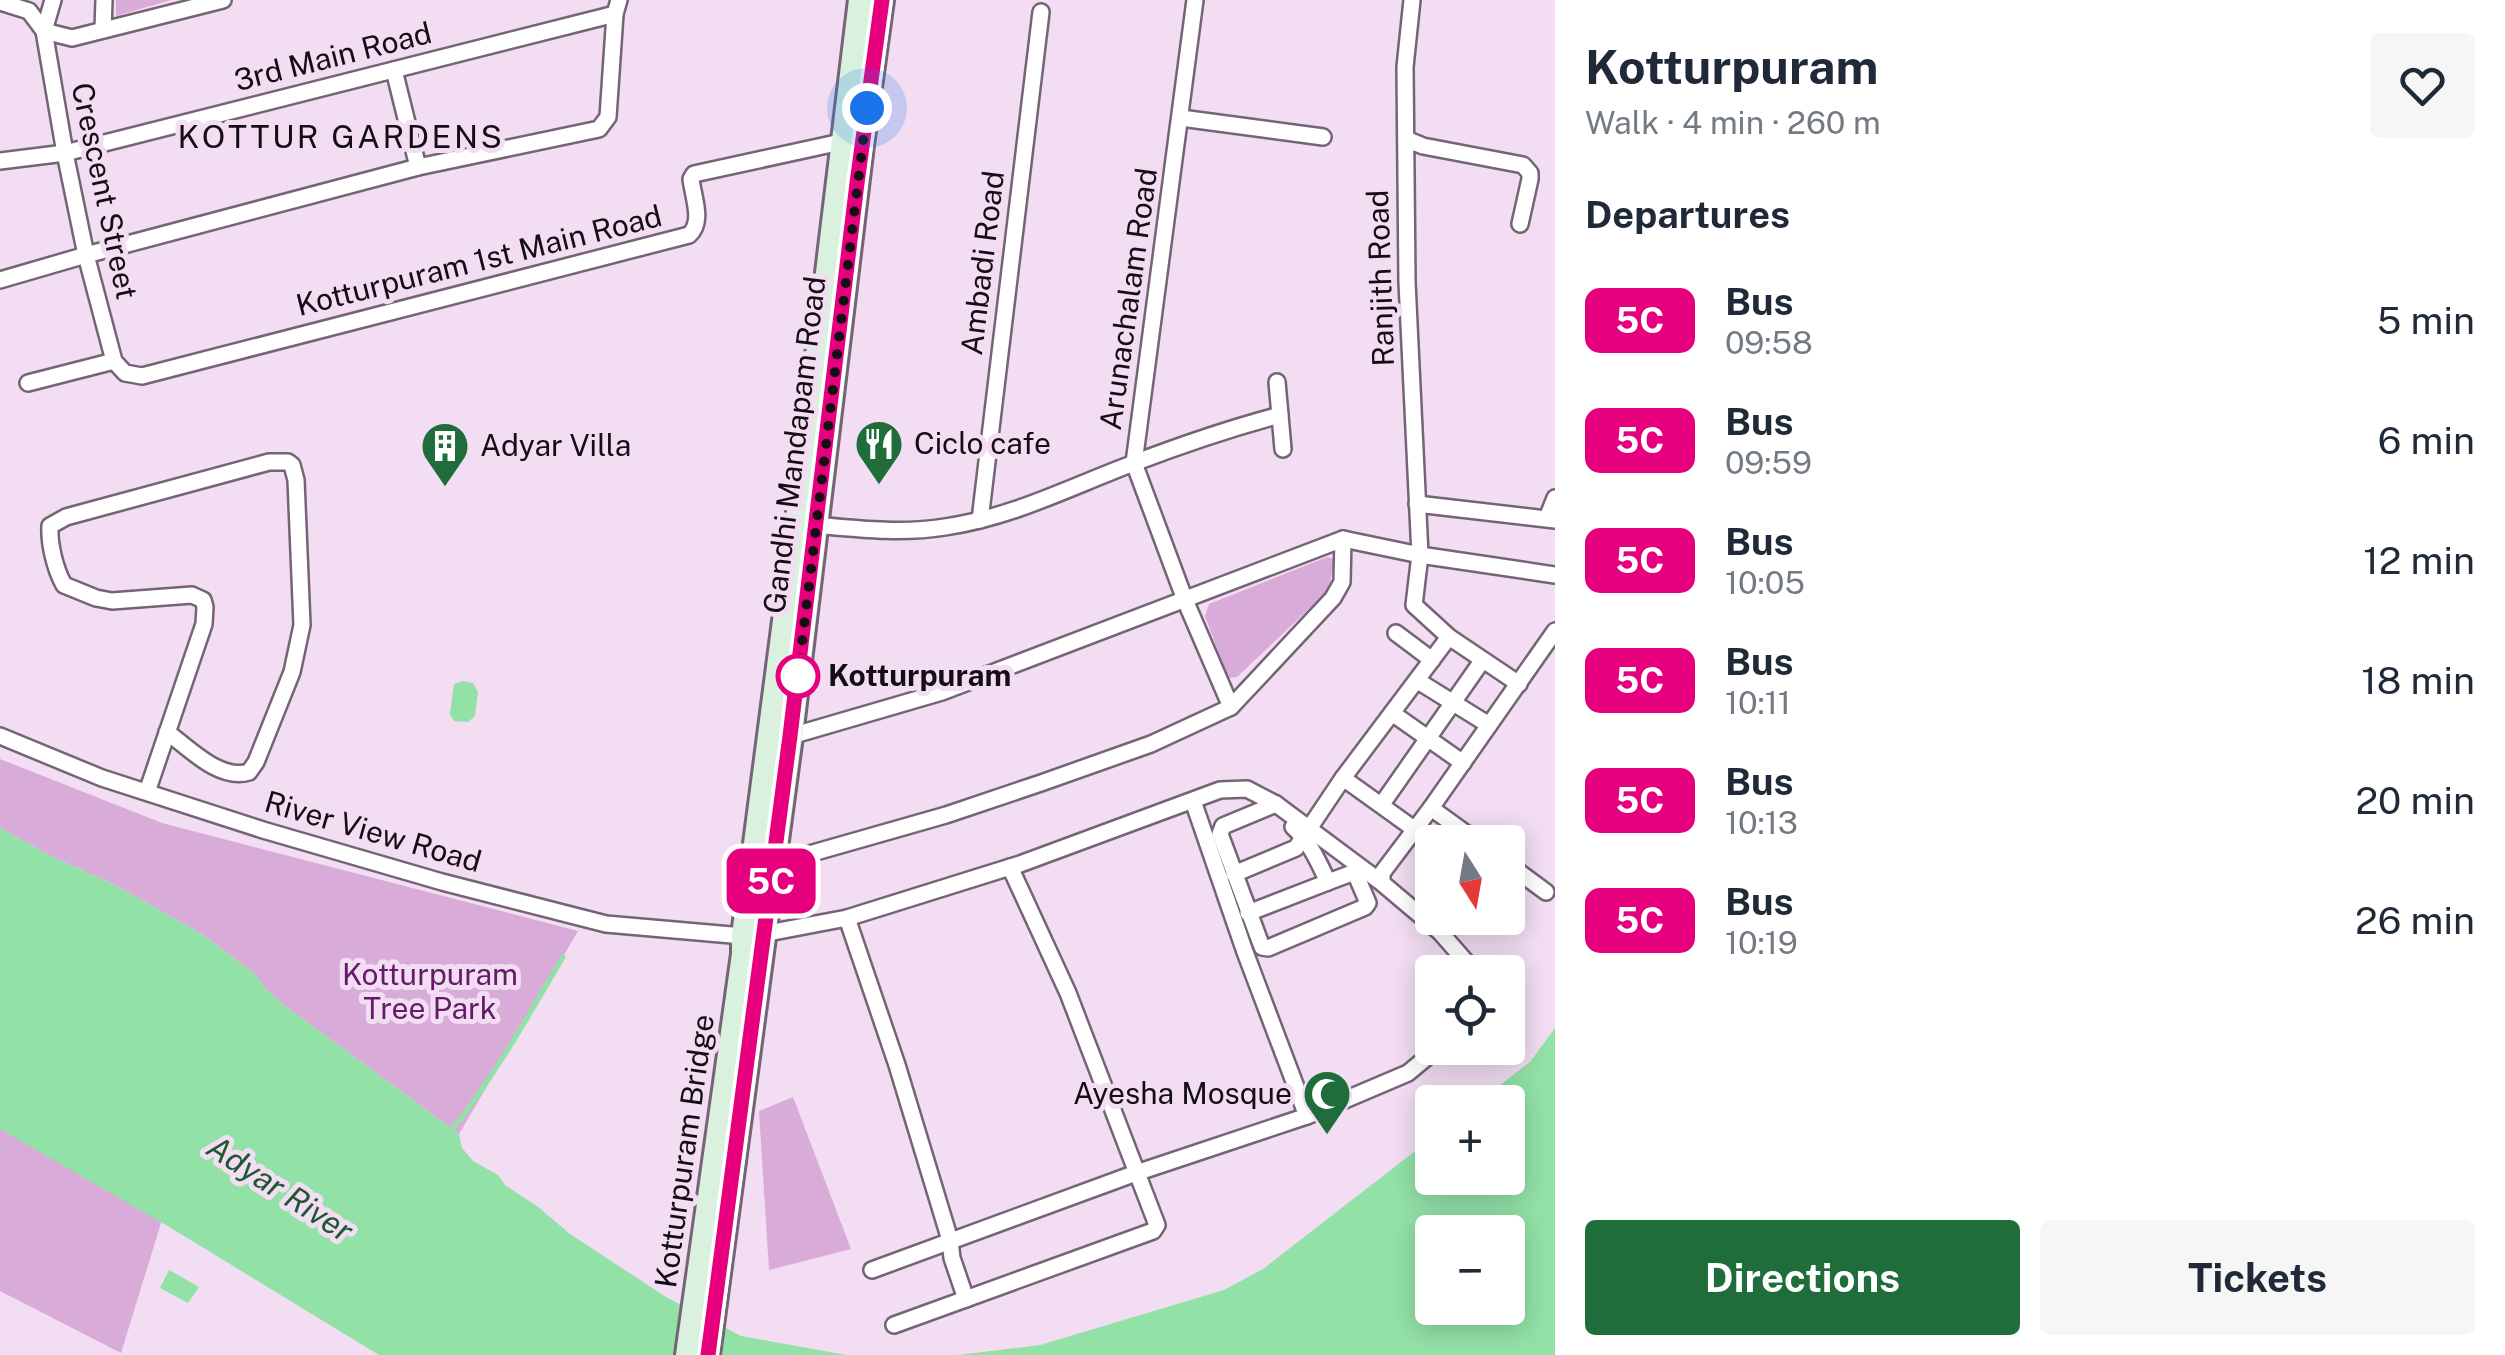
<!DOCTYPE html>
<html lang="en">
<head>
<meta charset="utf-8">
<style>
	body { margin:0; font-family:"Public Sans",sans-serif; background:#f6f6f7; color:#1f2937; height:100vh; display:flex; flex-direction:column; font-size:38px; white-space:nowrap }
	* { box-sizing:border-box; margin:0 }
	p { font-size:32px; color:#747a83 }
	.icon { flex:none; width:55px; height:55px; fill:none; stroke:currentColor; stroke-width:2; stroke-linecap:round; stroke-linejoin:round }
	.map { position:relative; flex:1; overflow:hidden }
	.sheet { display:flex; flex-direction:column; background:#fff; width:950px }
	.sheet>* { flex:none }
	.badge { padding:0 20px; border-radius:15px; font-size:35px; line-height:65px }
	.needle { width:65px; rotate:169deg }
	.tools { position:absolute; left:1415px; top:825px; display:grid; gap:20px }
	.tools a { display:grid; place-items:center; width:110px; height:110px; border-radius:10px; background:#fff; box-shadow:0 5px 25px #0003; font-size:50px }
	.you { position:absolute; width:50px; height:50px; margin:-25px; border:8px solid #fff; border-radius:50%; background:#1a73e8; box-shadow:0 0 0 15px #1a73e833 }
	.map>.badge { position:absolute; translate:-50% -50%; box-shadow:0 0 0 5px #fff }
	h2 { padding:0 30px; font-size:38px; line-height:90px }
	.round { display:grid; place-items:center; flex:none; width:105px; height:105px; border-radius:10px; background:#f6f6f7 }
	.head { display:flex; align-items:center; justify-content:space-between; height:170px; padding:0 30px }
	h1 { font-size:48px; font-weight:700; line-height:75px }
	.action { display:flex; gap:20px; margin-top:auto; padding:20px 30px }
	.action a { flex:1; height:115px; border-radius:10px; background:#206d3c; color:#fff; font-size:40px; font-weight:700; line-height:115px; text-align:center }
	.action a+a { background:#f6f6f7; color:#1f2937 }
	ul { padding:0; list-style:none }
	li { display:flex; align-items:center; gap:30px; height:120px; padding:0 30px }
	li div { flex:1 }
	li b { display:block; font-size:38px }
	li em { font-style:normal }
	li .badge { min-width:110px; font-weight:700; text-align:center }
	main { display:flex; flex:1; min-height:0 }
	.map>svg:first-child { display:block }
</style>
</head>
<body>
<main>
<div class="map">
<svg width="1555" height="1355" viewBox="0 0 1555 1355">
	<rect width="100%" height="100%" fill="#f2ddf2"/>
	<g fill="#d9abd9">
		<path d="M116 0H171L116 16Z"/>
		<path d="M1327 557 1334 559 1329 590 1237 677 1228 678 1205 616 1209 604Z"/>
		<path d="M0 759 162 823 578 931 459 1134 284 1005 264 987 256 975 202 934 115 885 51 856 0 828Z"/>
		<path d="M793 1097 851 1249 769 1270 759 1111Z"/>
		<path d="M0 1115 165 1210 121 1353 0 1291Z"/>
	</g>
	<g fill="#92e1a7" fill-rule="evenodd">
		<path d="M462 681 473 683 478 692 475 716 468 722 454 721 450 714 454 684Z"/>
		<path d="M0 828 51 856 115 885 202 934 256 975 264 987 284 1005 459 1134 462 1148 473 1161 498 1175 506 1186 537 1206 570 1234 666 1297 741 1336 846 1355H379L171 1228 0 1129Z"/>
		<path d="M1555 1028V1355H958L1040 1345 1224 1290 1263 1269 1432 1138V1178H1508V1102H1478L1530 1062ZM1432 1232H1508V1308H1432Z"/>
		<path d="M169 1270 199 1287 188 1303 160 1288Z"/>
	</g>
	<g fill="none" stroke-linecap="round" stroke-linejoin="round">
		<path stroke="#92e1a7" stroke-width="5" d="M451 1131C494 1077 528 1017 563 957"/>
		<g stroke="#756376" stroke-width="20">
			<g id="minor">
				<path d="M53 0 44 31 65 153 86 255 114 361 125 373 142 376 689 235C704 222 693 197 691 179L694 174 841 142 848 143"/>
				<path d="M1195 0 1134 463 1185 600 1231 707"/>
				<path d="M1412 0 1405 67 1407 282 1420 555 1414 605 1449 637 1519 684"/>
				<path d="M0 2 29 11 44 31 72 38 223 0"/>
				<path d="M103 30 104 0"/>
				<path d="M394 70 418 167"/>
				<path d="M1181 118 1323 137"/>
				<path d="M1406 139 1423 146 1523 165 1530 173V179L1520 224"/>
				<path d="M0 161 65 153 615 14"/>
				<path d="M0 280 86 255 418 167 599 129 608 117 615 14 619 0"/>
				<path d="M1277 382 1283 449"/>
				<path d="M28 383 114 361"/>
				<path d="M1417 504 1555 520"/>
				<path d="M1547 518 1555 498"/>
				<path d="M980 520 1041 12"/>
				<path d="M815 525C859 529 902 534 945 527 1013 517 1070 487 1134 463 1181 445 1231 428 1280 415"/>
				<path d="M1396 633 1432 660"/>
				<path d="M1418 681 1489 725"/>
				<path d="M1392 713 1463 763"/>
				<path d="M0 736 102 778 263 830 442 882 606 924 743 936"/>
				<path d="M791 736 942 692 1343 539 1420 555 1555 575"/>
				<path d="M1343 778 1414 829"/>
				<path d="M147 792 204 624 205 607 203 600 192 595 112 601 96 598 64 585C55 569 49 544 50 526L66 517 269 462H288L292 465 296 480 302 625 292 672 256 762 249 772C220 781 190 749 167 732"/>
				<path d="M1193 801 1245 952 1307 1116"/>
				<path d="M1276 804 1223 826 1220 834 1262 947 1268 948 1365 907 1368 903 1356 875 1352 873 1328 882C1318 861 1310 842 1293 827"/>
				<path d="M1382 804 1482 661"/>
				<path d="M1431 808 1478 842"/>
				<path d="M774 864 946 815 1041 783 1151 744 1231 707 1333 598 1342 582 1343 539"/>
				<path d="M1508 864 1546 892"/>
				<path d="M1234 874 1296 848 1343 778 1449 637"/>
				<path d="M1382 883V873L1431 808 1555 631"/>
				<path d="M1248 913 1328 882"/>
				<path d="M847 918 897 1065 950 1240 952 1258 966 1299"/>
				<path d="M763 934 847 918 1020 864 1220 790 1247 789 1276 804 1382 883 1440 932 1475 972"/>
				<path d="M872 1270 1136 1173 1307 1116 1408 1073 1438 1048"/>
				<path d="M894 1325 1153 1231 1157 1225 1068 993 1010 867"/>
			</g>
		</g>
		<g stroke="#756376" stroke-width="28">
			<g id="secondary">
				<path d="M687 1355 743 954V936L797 521 860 0"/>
				<path d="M708 1355 791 736 862 145 882 0"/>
			</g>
		</g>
		<use href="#minor" stroke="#fff" stroke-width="15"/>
		<use href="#secondary" stroke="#daf1e0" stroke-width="22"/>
	</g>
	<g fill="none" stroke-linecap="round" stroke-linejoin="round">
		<g stroke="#fff" stroke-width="22">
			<path id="line" d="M708 1355 790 736 857 183 882 0"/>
		</g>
		<use href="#line" stroke="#e6007e" stroke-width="15"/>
		<path stroke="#140d14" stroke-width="10" stroke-dasharray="0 18" d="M798 676 867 108"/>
	</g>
	<defs>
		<g id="restaurant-pin" transform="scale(2.5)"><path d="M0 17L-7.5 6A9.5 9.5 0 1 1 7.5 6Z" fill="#206d3c" stroke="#f2ddf2"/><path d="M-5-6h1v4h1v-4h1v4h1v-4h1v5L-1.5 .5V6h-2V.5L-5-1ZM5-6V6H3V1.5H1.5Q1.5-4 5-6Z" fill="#fff"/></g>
		<g id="building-pin" transform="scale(2.5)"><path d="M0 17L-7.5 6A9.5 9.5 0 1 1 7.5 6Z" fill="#206d3c" stroke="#f2ddf2"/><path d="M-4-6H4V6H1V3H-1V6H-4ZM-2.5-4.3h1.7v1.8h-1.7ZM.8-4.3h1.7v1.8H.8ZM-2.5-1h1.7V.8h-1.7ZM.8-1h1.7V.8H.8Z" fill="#fff"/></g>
		<g id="mosque-pin" transform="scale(2.5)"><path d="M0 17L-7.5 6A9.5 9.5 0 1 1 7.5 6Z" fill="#206d3c" stroke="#f2ddf2"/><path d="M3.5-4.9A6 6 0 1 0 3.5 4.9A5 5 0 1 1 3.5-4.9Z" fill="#fff"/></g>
	</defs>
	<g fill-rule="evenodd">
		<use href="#restaurant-pin" x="879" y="444"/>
		<use href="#building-pin" x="445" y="446"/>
		<use href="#mosque-pin" x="1327" y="1094"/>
	</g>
	<circle fill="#fff" stroke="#e6007e" stroke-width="5" cx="798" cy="676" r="20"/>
	<g text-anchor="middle" stroke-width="10" stroke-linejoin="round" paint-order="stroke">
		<g font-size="30" fill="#140d14" stroke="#f2ddf2">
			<text transform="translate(333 57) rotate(-14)" y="10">3rd Main Road</text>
			<text transform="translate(104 191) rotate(78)" y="10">Crescent Street</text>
			<text transform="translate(479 261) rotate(-14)" y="10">Kotturpuram 1st Main Road</text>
			<text transform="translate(983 263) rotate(-83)" y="10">Ambadi Road</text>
			<text transform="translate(1381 278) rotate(-92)" y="10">Ranjith Road</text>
			<text transform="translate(1129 299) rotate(-82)" y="10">Arunachalam Road</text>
			<text transform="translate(795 445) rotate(-83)" y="10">Gandhi Mandapam Road</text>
			<text transform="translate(373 832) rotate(16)" y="10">River View Road</text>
			<text transform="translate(685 1151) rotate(-82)" y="10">Kotturpuram Bridge</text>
		</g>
		<g font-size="30" fill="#140d14" stroke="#f2ddf2" text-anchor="start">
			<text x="914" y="454">Ciclo cafe</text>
			<text x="480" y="456">Adyar Villa</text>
			<text x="1292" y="1104" text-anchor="end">Ayesha Mosque</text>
		</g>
		<g font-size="30" font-weight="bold" fill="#140d14" stroke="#f2ddf2" text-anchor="start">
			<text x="828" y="686">Kotturpuram</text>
		</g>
		<g font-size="30" fill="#641a68" stroke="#f2ddf2">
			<text x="430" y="985">Kotturpuram<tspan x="430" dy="34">Tree Park</tspan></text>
		</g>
		<g font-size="32" letter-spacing="2.5" fill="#140d14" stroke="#f2ddf2">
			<text x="341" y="148">KOTTUR GARDENS</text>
		</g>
		<g font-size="32" font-style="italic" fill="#1f5731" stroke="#f2ddf2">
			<text transform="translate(280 1189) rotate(33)" y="11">Adyar River</text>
		</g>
	</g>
</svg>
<div class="tools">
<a><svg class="needle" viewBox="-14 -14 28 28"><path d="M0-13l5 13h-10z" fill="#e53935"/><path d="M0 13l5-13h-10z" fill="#747a83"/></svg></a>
<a><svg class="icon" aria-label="locate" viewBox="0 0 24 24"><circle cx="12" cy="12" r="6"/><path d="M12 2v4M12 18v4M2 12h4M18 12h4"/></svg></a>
<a>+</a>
<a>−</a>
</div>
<div class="you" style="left:867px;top:108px"></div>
<b class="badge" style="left:771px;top:881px;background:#e6007e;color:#fff">5C</b>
</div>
<section class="sheet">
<div class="head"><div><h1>Kotturpuram</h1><p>Walk · 4 min · 260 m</p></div><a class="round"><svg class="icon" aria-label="heart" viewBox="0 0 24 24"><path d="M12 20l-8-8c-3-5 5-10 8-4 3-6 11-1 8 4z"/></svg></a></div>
<h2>Departures</h2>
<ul>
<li><span class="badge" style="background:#e6007e;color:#fff">5C</span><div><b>Bus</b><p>09:58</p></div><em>5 min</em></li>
<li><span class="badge" style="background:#e6007e;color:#fff">5C</span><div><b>Bus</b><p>09:59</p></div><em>6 min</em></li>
<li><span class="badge" style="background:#e6007e;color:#fff">5C</span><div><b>Bus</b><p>10:05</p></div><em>12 min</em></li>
<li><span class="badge" style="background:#e6007e;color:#fff">5C</span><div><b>Bus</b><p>10:11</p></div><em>18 min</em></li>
<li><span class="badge" style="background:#e6007e;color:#fff">5C</span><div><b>Bus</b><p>10:13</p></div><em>20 min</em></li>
<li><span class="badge" style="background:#e6007e;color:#fff">5C</span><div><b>Bus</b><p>10:19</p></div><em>26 min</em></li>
</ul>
<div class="action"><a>Directions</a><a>Tickets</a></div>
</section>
</main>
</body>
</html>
